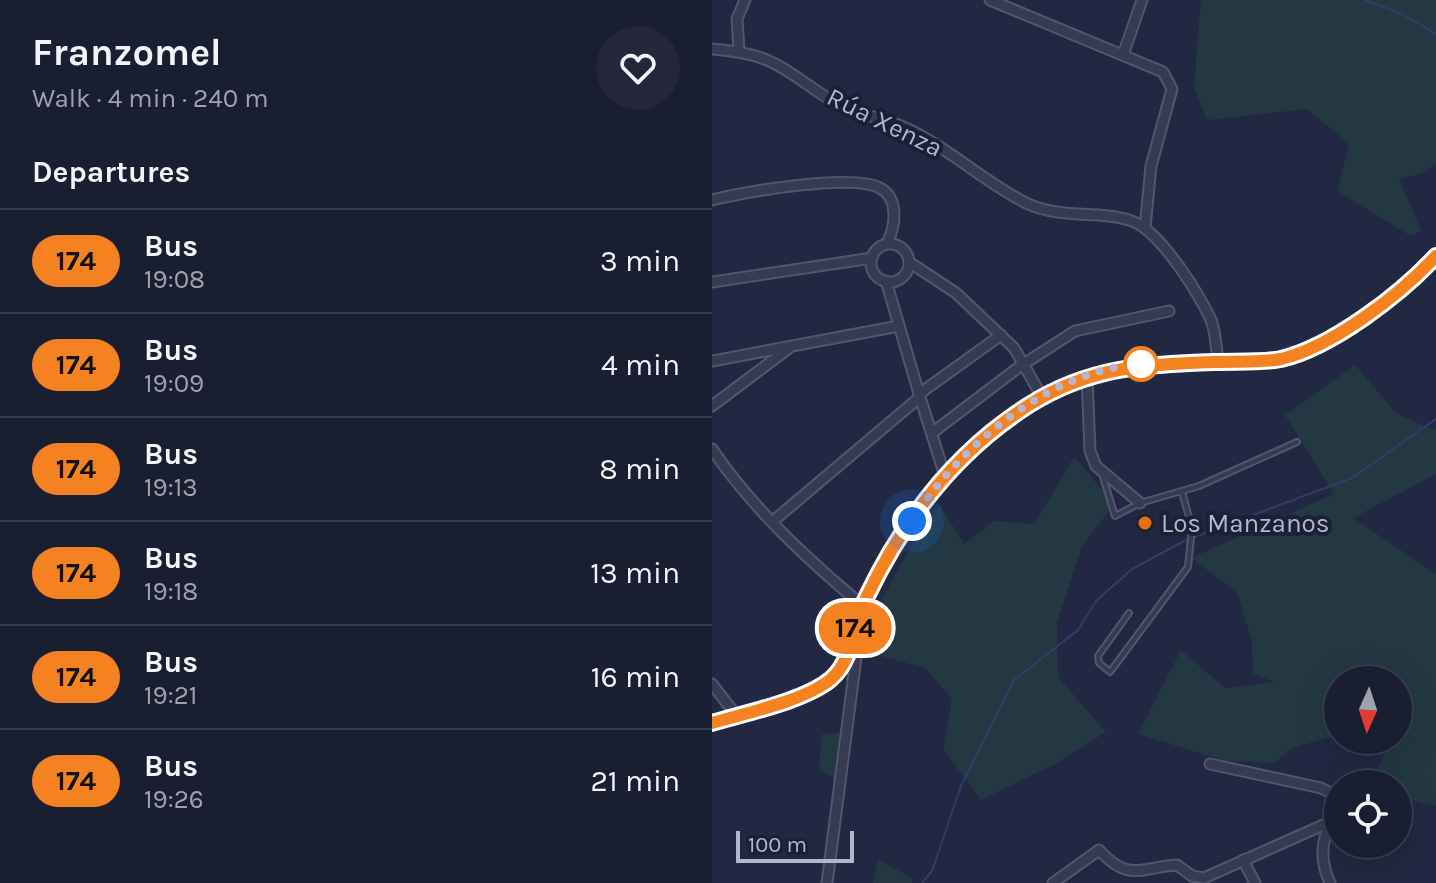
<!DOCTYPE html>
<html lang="en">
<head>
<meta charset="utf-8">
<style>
	body { margin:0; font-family:Karla,sans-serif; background:#232739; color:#f1f3f6; height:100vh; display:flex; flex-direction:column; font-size:30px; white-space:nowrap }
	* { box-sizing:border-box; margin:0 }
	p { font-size:26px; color:#9fa2ab }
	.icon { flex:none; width:44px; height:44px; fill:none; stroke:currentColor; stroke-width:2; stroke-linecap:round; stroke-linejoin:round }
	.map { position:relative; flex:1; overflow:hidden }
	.details { display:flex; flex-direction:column; background:#1a1e31; width:712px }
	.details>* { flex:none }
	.badge { padding:0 16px; border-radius:26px; font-size:28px; line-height:52px }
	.needle { width:52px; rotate:183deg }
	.fabs { position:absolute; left:612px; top:666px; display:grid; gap:16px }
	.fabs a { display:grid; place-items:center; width:88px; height:88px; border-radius:50%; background:#1a1e31; box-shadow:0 8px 32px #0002,0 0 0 2px #383c4d; font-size:40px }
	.scale { position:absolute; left:24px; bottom:20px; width:118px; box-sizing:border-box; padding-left:8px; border:4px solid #b3b6cc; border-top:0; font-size:22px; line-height:28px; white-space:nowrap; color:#b3b6cc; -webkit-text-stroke:6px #1b2036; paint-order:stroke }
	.you { position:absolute; width:40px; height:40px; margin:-20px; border:6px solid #fff; border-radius:50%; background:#1a73e8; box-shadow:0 0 0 12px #1a73e833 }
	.map>.badge { position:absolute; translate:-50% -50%; box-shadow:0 0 0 4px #fff }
	h2 { padding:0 32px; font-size:30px; line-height:72px }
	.round { display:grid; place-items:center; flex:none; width:84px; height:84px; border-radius:42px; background:#232739 }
	.head { display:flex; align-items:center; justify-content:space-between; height:136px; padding:0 32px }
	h1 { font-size:38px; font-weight:700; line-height:60px }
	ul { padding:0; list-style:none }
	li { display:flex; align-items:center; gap:24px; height:104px; padding:0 32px; border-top:2px solid #383c4d }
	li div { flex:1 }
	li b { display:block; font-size:30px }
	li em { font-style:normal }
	li .badge { min-width:88px; font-weight:700; text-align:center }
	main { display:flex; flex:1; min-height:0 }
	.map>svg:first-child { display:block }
</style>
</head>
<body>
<main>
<section class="details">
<div class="head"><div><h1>Franzomel</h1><p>Walk · 4 min · 240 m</p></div><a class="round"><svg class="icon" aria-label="heart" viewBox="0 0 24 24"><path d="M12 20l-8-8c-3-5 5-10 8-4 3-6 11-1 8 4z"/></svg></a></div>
<h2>Departures</h2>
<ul>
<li><span class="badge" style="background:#f58220;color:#111">174</span><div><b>Bus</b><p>19:08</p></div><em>3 min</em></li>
<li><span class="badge" style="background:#f58220;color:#111">174</span><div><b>Bus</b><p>19:09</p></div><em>4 min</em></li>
<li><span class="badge" style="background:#f58220;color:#111">174</span><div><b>Bus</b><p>19:13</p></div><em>8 min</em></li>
<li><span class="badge" style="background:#f58220;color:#111">174</span><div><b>Bus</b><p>19:18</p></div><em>13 min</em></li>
<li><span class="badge" style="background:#f58220;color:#111">174</span><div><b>Bus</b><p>19:21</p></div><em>16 min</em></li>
<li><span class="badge" style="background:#f58220;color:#111">174</span><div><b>Bus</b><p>19:26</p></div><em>21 min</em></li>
</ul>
</section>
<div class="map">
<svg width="724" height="883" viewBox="0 0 724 883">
	<rect width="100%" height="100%" fill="#222841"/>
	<g fill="#243842">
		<path d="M489 0H724V164L709 174 687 178 709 231 699 236 625 191 637 144 595 109 495 120 482 87Z"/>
		<path d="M643 365 684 413 721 430 724 427V474L641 518 724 574V805L686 798V784H658L679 740H686V727L694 709 686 704V680H626V735L580 748 562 763 513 761 426 734 469 650 513 688 563 682 541 674 540 642 525 592 479 558 622 494 573 415Z"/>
		<path d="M362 457 402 504 370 546 345 623 346 677 394 732 347 762 269 800 231 749 240 699 213 668 157 653 155 626 192 559 228 505 252 544 282 521 322 524Z"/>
		<path d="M128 733 125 780 107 770 110 734Z"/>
		<path d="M166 859 200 878V883H161Z"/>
	</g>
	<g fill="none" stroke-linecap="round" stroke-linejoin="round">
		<g stroke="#323c68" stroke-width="2">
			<path d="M653 0 690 14 724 34"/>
			<path d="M482 537 640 478 724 419"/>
			<path d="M210 883 220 871 249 786 302 680 366 630 384 601 420 569 476 539"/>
		</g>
		<g stroke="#51566c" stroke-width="8">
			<g id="service">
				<path d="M391 477 403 516 428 503 487 486 585 442"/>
				<path d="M417 613 386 656 387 663 398 672 476 567 480 528 470 492"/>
			</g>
		</g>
		<g stroke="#51566c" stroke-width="13">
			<g id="minor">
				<path d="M278 0 451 72 460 89 439 166 433 228"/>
				<path d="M0 49C64 54 70 69 120 101 141 115 166 116 189 126 234 145 270 181 314 203 353 222 404 207 431 227 455 244 486 292 499 320 504 332 504 349 506 362"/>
				<path d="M27 51 25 19 33 0"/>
				<path d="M411 55 430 0"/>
				<path d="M0 200C33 192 139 173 168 188 188 199 183 227 175 244"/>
				<circle cx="178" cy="263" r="19"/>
				<path d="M197 262 244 293 302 348 330 397"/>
				<path d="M174 281 208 397"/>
				<path d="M0 282 160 258"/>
				<path d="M0 361 187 326"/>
				<path d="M375 377 378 451 384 466 428 503"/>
				<path d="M207 394 289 335"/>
				<path d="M0 406 77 348"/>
				<path d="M220 433 307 367 363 331 457 311"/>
				<path d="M0 449C41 509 95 559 151 606"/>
				<path d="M60 522 208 397 232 473"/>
				<path d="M0 684 24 715"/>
				<path d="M498 764 609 788 619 793 626 804"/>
				<path d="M531 860 543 883"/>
				<path d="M115 883 144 658 138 646"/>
				<path d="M341 883 387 850C417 883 429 867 465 865L480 876 492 878 618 822"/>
				<path d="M618 883C605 854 611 834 626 808"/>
			</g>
		</g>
		<g stroke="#51566c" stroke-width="15">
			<path id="tertiary" d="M0 723C33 712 93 701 119 679 142 659 142 622 155 596 192 520 244 450 317 405 377 367 434 364 503 362 524 361 548 363 569 359 620 347 689 294 724 256"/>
		</g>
		<use href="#service" stroke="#363b51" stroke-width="4"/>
		<use href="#minor" stroke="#363b51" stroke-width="9"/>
		<use href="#tertiary" stroke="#363b51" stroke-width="11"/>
	</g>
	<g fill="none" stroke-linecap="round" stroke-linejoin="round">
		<g stroke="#fff" stroke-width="18">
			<path id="line" d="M0 723C33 713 93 701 119 679 142 659 142 622 155 596 192 519 244 451 317 405 377 367 434 364 503 362 524 361 548 363 569 359 620 347 689 294 724 256"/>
		</g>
		<use href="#line" stroke="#f58220" stroke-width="12"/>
		<path stroke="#b3b6cc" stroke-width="8" stroke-dasharray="0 14.4" d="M200 521C245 448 339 369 429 364"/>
	</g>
	<circle fill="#fff" stroke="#f58220" stroke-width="4" cx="429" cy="364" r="16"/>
	<circle fill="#e8710a" stroke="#1b2036" stroke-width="3" cx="433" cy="523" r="8"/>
	<g text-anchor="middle" stroke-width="8" stroke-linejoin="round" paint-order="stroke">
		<g font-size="26" fill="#b3b6cc" stroke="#1b2036">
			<text transform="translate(173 122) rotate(26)" y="9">Rúa Xenza</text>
		</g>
		<g font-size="26" fill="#b3b6cc" stroke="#1b2036" text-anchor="start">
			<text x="449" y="532">Los Manzanos</text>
		</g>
	</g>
</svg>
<div class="fabs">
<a><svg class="needle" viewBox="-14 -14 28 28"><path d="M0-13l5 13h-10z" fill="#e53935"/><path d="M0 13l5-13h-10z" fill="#9fa2ab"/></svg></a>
<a><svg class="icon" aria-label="locate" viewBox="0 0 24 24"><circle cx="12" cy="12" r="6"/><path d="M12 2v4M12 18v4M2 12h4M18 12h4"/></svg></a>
</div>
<div class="scale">100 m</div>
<div class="you" style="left:200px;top:521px"></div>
<b class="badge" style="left:143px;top:628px;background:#f58220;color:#111">174</b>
</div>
</main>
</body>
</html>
